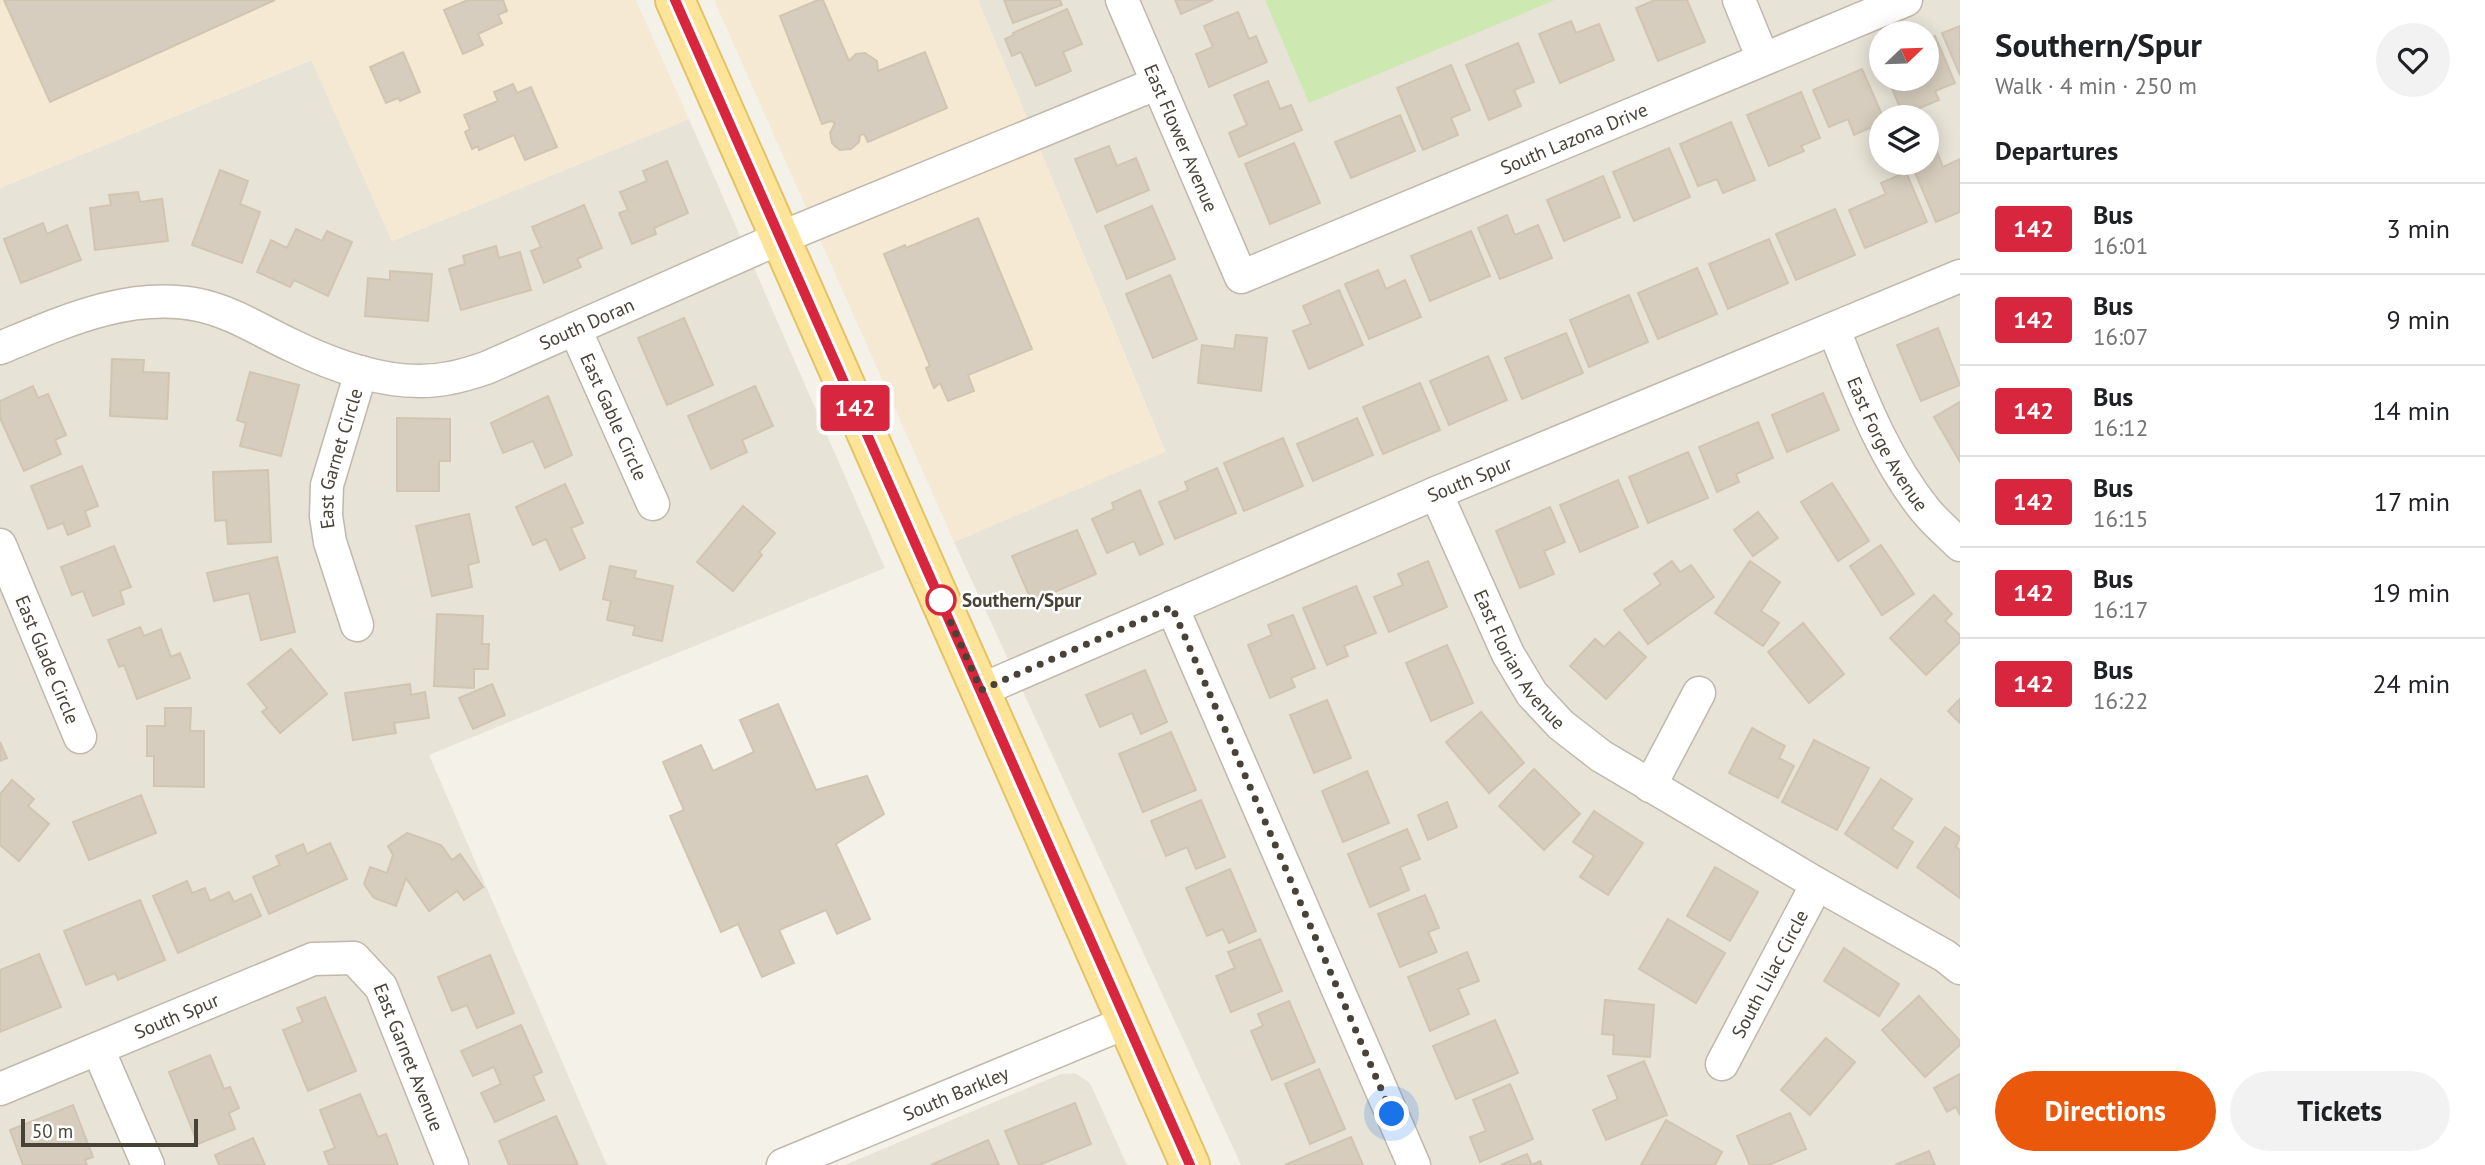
<!DOCTYPE html>
<html lang="en">
<head>
<meta charset="utf-8">
<style>
	body { margin:0; font-family:"PT Sans",sans-serif; background:#f2f2f2; color:#202124; height:100vh; display:flex; flex-direction:column; font-size:26px; white-space:nowrap }
	* { box-sizing:border-box; margin:0 }
	p { font-size:23px; color:#757577 }
	.icon { flex:none; width:38px; height:38px; fill:none; stroke:currentColor; stroke-width:2; stroke-linecap:round; stroke-linejoin:round }
	.map { position:relative; flex:1; overflow:hidden }
	.sheet { display:flex; flex-direction:column; background:#fff; width:525px }
	.sheet>* { flex:none }
	.badge { padding:0 14px; border-radius:5px; font-size:24px; line-height:46px }
	.needle { width:46px; rotate:67deg }
	.buttons { position:absolute; left:1869px; top:21px; display:grid; gap:14px }
	.buttons a { display:grid; place-items:center; width:70px; height:70px; border-radius:50%; background:#fff; box-shadow:0 4px 18px #0003; font-size:35px }
	.scale { position:absolute; left:21px; bottom:18px; width:177px; box-sizing:border-box; padding-left:7px; border:4px solid #484237; border-top:0; font-size:19px; line-height:24px; white-space:nowrap; color:#484237; -webkit-text-stroke:5px #fff; paint-order:stroke }
	.you { position:absolute; width:35px; height:35px; margin:-18px; border:5px solid #fff; border-radius:50%; background:#1a73e8; box-shadow:0 0 0 10px #1a73e833 }
	.map>.badge { position:absolute; translate:-50% -50%; box-shadow:0 0 0 4px #fff }
	h2 { padding:0 35px; font-size:26px; line-height:63px }
	.round { display:grid; place-items:center; flex:none; width:74px; height:74px; border-radius:37px; background:#f2f2f2 }
	.summary { display:flex; align-items:center; justify-content:space-between; height:119px; padding:0 35px }
	h1 { font-size:33px; font-weight:600; line-height:52px }
	.primary-button { display:flex; gap:14px; margin-top:auto; padding:14px 35px }
	.primary-button a { flex:1; height:80px; border-radius:42px; background:#ea580c; color:#fff; font-size:28px; font-weight:600; line-height:80px; text-align:center }
	.primary-button a+a { background:#f2f2f2; color:#202124 }
	ul { padding:0; list-style:none }
	li { display:flex; align-items:center; gap:21px; height:91px; padding:0 35px; border-top:2px solid #e0e0e0 }
	li div { flex:1 }
	li b { display:block; font-size:26px }
	li em { font-style:normal }
	li .badge { min-width:77px; font-weight:700; text-align:center }
	main { display:flex; flex:1; min-height:0 }
	.map>svg:first-child { display:block }
</style>
</head>
<body>
<main>
<div class="map">
<svg width="1960" height="1165" viewBox="0 0 1960 1165">
	<rect width="100%" height="100%" fill="#f4f1e9"/>
	<g fill="#e8e3d7" fill-rule="evenodd">
		<path d="M978 0H1960V1165H1241L954 542 1165 451ZM1881 33H1927V79H1881ZM1881 117H1927V163H1881Z"/>
		<path d="M312 60 392 241 689 119 885 568 429 755 607 1165H0V188Z"/>
		<path d="M1075 1073 1090 1083 1127 1165H845L1061 1074Z"/>
	</g>
	<g fill="#f6e9d4">
		<path d="M0 0H636L689 119 392 241 311 60 0 188Z"/>
		<path d="M714 0H978L1165 452 954 542Z"/>
	</g>
	<path fill="#cee8b2" d="M1265 0H1555L1309 103Z"/>
	<g fill="#d6cdbe" stroke="#d1c5b1" stroke-width="2">
		<path d="M4 0H275L50 102Z"/>
		<path d="M468 0H503L507 11 498 15 502 23 478 34 483 45 463 54 444 10Z"/>
		<path d="M818 0H823L849 61 856 54 865 53 877 61 878 71 925 52 947 108 868 142 864 134 860 135 859 142 851 149 840 150 836 147 832 143 830 133 835 123 831 121 822 124 780 16Z"/>
		<path d="M1004 0H1060L1062 5 1013 23Z"/>
		<path d="M1175 0H1213L1181 14Z"/>
		<path d="M1655 0H1687L1705 42 1658 61 1636 8Z"/>
		<path d="M1067 9 1082 44 1063 52 1071 71 1036 86 1021 52 1012 56 1005 39 1014 35 1013 33Z"/>
		<path d="M1238 12 1249 39 1256 36 1267 62 1209 87 1196 54 1213 47 1204 26Z"/>
		<path d="M1571 21 1576 33 1599 24 1614 60 1560 83 1539 34Z"/>
		<path d="M1960 26V75L1942 33Z"/>
		<path d="M1935 36 1955 83 1935 91 1939 100 1903 115 1888 79H1927V39Z"/>
		<path d="M1518 43 1534 82 1514 90 1521 106 1489 120 1466 65Z"/>
		<path d="M403 52 420 92 400 101 398 98 386 103 370 67Z"/>
		<path d="M1451 65 1470 110 1451 118 1458 135 1423 150 1397 88Z"/>
		<path d="M1862 69 1883 117 1881 123 1854 135 1848 119 1829 127 1813 90Z"/>
		<path d="M1268 81 1280 109 1291 105 1302 130 1239 157 1229 133 1247 125 1234 95Z"/>
		<path d="M513 84 517 93 531 87 557 147 525 160 514 135 479 150 478 146 472 149 465 132 470 129 464 115 498 101 494 92Z"/>
		<path d="M1801 92 1820 138 1801 146 1804 151 1769 166 1747 115Z"/>
		<path d="M1400 115 1415 151 1351 178 1335 142Z"/>
		<path d="M1731 122 1755 180 1723 193 1717 179 1698 186 1680 144Z"/>
		<path d="M1294 143 1320 203 1270 224 1245 164Z"/>
		<path d="M1109 146 1117 166 1136 158 1149 190 1097 212 1075 159Z"/>
		<path d="M1669 148 1690 197 1634 221 1613 172Z"/>
		<path d="M1937 152 1943 167 1960 159V212L1936 222 1911 163H1927V156Z"/>
		<path d="M667 161 688 213 654 228 656 234 632 244 619 213 628 210 620 192 647 181 643 171Z"/>
		<path d="M220 170 248 181 240 204 260 212 242 263 192 245Z"/>
		<path d="M1906 172 1927 222 1865 248 1849 210 1886 194 1881 183Z"/>
		<path d="M1603 176 1620 217 1564 241 1547 200Z"/>
		<path d="M138 192 140 202 162 199 168 241 95 250 90 208 111 205 109 195Z"/>
		<path d="M584 205 602 248 577 259 581 267 544 283 531 251 541 247 532 227Z"/>
		<path d="M1152 206 1175 259 1127 279 1105 226Z"/>
		<path d="M1835 209 1855 255 1796 280 1776 234Z"/>
		<path d="M1507 215 1515 235 1538 225 1552 258 1500 279 1478 228Z"/>
		<path d="M978 218 1032 349 968 375 974 391 948 401 940 383 934 388 926 368 930 366 884 254 905 245 906 248Z"/>
		<path d="M43 223 47 234 67 225 81 260 21 283 4 239Z"/>
		<path d="M296 229 322 241 327 231 352 242 328 296 294 280 290 287 257 272 271 240 287 248Z"/>
		<path d="M1471 231 1490 276 1430 301 1411 256Z"/>
		<path d="M1769 239 1788 283 1728 309 1709 264Z"/>
		<path d="M496 246 499 258 520 252 531 290 461 310 449 269 465 264 463 256Z"/>
		<path d="M1697 268 1717 314 1658 339 1638 293Z"/>
		<path d="M1378 270 1386 289 1405 280 1421 317 1369 339 1345 284Z"/>
		<path d="M390 271 432 274 428 321 365 316 368 278 390 280Z"/>
		<path d="M1170 275 1197 339 1153 358 1126 294Z"/>
		<path d="M1339 290 1363 345 1309 369 1293 331 1311 324 1303 306Z"/>
		<path d="M1629 295 1648 342 1589 367 1570 320Z"/>
		<path d="M684 318 713 385 667 405 638 338Z"/>
		<path d="M1938 328 1960 385 1921 401 1897 345Z"/>
		<path d="M1566 333 1583 373 1522 399 1505 358Z"/>
		<path d="M1236 335 1267 338 1261 391 1198 383 1202 345 1234 349Z"/>
		<path d="M1488 356 1507 400 1449 425 1430 381Z"/>
		<path d="M112 359 144 360 143 372 169 373 167 419 110 416Z"/>
		<path d="M250 372 299 385 281 456 240 446 246 423 237 420Z"/>
		<path d="M1420 383 1440 430 1383 454 1363 407Z"/>
		<path d="M33 386 38 398 48 394 66 435 55 440 61 454 24 471 0 418V401Z"/>
		<path d="M755 386 773 426 742 440 747 452 711 469 688 416Z"/>
		<path d="M1823 393 1839 430 1787 452 1772 415Z"/>
		<path d="M548 396 572 455 545 468 533 441 503 453 491 423Z"/>
		<path d="M1960 402V462L1934 417Z"/>
		<path d="M397 418 450 419V461H439V491H397Z"/>
		<path d="M1357 418 1373 455 1313 481 1297 444Z"/>
		<path d="M1758 422 1773 458 1736 474 1739 482 1717 492 1699 447Z"/>
		<path d="M1283 438 1303 486 1244 511 1224 463Z"/>
		<path d="M1688 452 1708 498 1648 523 1629 477Z"/>
		<path d="M82 466 98 506 85 511 90 526 68 535 63 523 48 529 31 486Z"/>
		<path d="M1217 468 1236 513 1175 539 1159 502 1188 490 1185 482Z"/>
		<path d="M268 470 271 542 228 544 226 520 215 521 213 472Z"/>
		<path d="M1618 480 1638 527 1580 552 1560 505Z"/>
		<path d="M1832 483 1869 541 1838 561 1801 502Z"/>
		<path d="M565 484 583 523 571 528 585 558 560 570 546 539 533 545 516 507Z"/>
		<path d="M1140 490 1163 544 1140 555 1134 541 1107 553 1092 519 1114 509 1112 503Z"/>
		<path d="M743 506 775 533 759 552 762 555 733 591 697 562Z"/>
		<path d="M1550 507 1565 542 1544 551 1554 574 1520 588 1496 531Z"/>
		<path d="M1758 512 1778 538 1753 556 1734 530Z"/>
		<path d="M469 514 479 562 468 565 472 587 432 596 416 526Z"/>
		<path d="M1077 530 1096 574 1032 602 1012 556Z"/>
		<path d="M1881 545 1914 594 1882 615 1850 566Z"/>
		<path d="M114 546 131 587 120 591 124 604 93 616 83 591 72 595 61 567Z"/>
		<path d="M277 557 295 632 261 640 249 593 214 601 207 573Z"/>
		<path d="M1428 561 1447 607 1389 632 1374 597 1403 585 1398 574Z"/>
		<path d="M1672 561 1680 572 1691 565 1714 597 1648 644 1624 610 1661 584 1654 574Z"/>
		<path d="M1750 561 1780 582 1761 611 1779 623 1763 646 1715 613Z"/>
		<path d="M610 566 636 571 634 578 673 586 662 641 633 635 635 626 607 620 611 601 603 599Z"/>
		<path d="M1356 586 1376 633 1344 646 1348 656 1327 665 1303 608Z"/>
		<path d="M1934 595 1952 614 1945 621 1960 635V642L1926 675 1890 638Z"/>
		<path d="M437 614 483 616 482 644H489L488 669H474V688L434 686Z"/>
		<path d="M1293 615 1315 668 1291 678 1295 687 1270 698 1248 645 1272 635 1268 625Z"/>
		<path d="M1803 623 1844 674 1809 703 1768 652Z"/>
		<path d="M140 627 144 636 161 629 171 657 180 653 190 678 137 699 124 665 119 667 108 640Z"/>
		<path d="M1619 632 1646 657 1606 699 1570 666 1595 639 1604 647Z"/>
		<path d="M1447 645 1473 703 1431 721 1406 663Z"/>
		<path d="M291 649 327 694 280 733 262 712 267 708 248 684Z"/>
		<path d="M1145 670 1167 722 1141 734 1132 713 1100 727 1086 695Z"/>
		<path d="M410 684 411 695 425 692 429 718 394 723 396 733 353 740 345 693Z"/>
		<path d="M492 684 505 715 473 729 459 698Z"/>
		<path d="M1960 699V723L1948 711Z"/>
		<path d="M1327 700 1351 758 1314 773 1290 715Z"/>
		<path d="M778 704 816 790 867 776 884 814 836 844 870 919 837 934 826 910 779 930 794 963 762 977 738 924 721 932 670 816 684 810 663 762 701 745 713 771 754 752 740 720Z"/>
		<path d="M165 708H191L190 731H204V787L154 786V756H147V726H165Z"/>
		<path d="M1481 712 1524 763 1489 793 1446 742Z"/>
		<path d="M1752 728 1785 746 1779 758 1794 766 1778 798 1729 773Z"/>
		<path d="M1171 732 1196 790 1143 812 1119 754Z"/>
		<path d="M1814 740 1869 768 1837 830 1782 802Z"/>
		<path d="M0 742 7 758 0 761Z"/>
		<path d="M1534 769 1580 814 1544 850 1499 806Z"/>
		<path d="M1367 771 1389 823 1343 842 1322 791Z"/>
		<path d="M1881 779 1912 799 1892 829 1913 842 1897 868 1845 834Z"/>
		<path d="M12 780 34 799 28 806 49 824 19 861 0 845V794Z"/>
		<path d="M141 795 156 833 89 860 73 822Z"/>
		<path d="M1201 800 1225 857 1196 869 1187 847 1166 856 1151 821Z"/>
		<path d="M1447 802 1457 827 1428 840 1418 815Z"/>
		<path d="M1594 811 1643 843 1608 895 1580 877 1594 856 1573 842Z"/>
		<path d="M1945 827 1960 837 1956 847 1960 850V898L1917 867Z"/>
		<path d="M1407 829 1420 859 1400 867 1409 890 1370 907 1348 854Z"/>
		<path d="M407 833 441 845 452 860 460 854 483 887 464 900 457 891 429 911 406 878 396 906 374 898 364 884 370 867 387 873 393 855 388 846Z"/>
		<path d="M330 843 347 879 269 914 253 877 280 865 276 856 303 844 307 854Z"/>
		<path d="M1715 867 1758 892 1730 941 1687 916Z"/>
		<path d="M1230 869 1256 931 1229 943 1223 929 1207 936 1186 888Z"/>
		<path d="M187 881 192 893 205 888 210 901 229 892 234 902 251 894 261 916 178 953 153 896Z"/>
		<path d="M1425 895 1439 928 1428 932 1437 952 1400 967 1378 914Z"/>
		<path d="M140 900 165 960 118 980 115 973 86 985 64 931Z"/>
		<path d="M1668 919 1725 953 1696 1003 1639 969Z"/>
		<path d="M1260 939 1282 991 1231 1012 1216 976 1235 968 1228 952Z"/>
		<path d="M1844 948 1899 984 1879 1016 1824 981Z"/>
		<path d="M1467 952 1479 981 1458 989 1469 1014 1430 1031 1408 977Z"/>
		<path d="M39 954 61 1007 0 1032V970Z"/>
		<path d="M490 955 514 1013 477 1028 467 1005 452 1011 438 977Z"/>
		<path d="M1919 996 1960 1041V1045L1925 1077 1882 1030Z"/>
		<path d="M325 997 356 1071 308 1091 283 1030 303 1022 297 1008Z"/>
		<path d="M1605 1000 1654 1005 1650 1057 1613 1054 1614 1035 1602 1034Z"/>
		<path d="M1289 1001 1315 1062 1272 1080 1251 1031 1263 1026 1258 1014Z"/>
		<path d="M1495 1020 1518 1073 1456 1099 1433 1046Z"/>
		<path d="M521 1025 542 1072 533 1076 544 1100 495 1122 481 1093 501 1084 494 1067 473 1076 461 1051Z"/>
		<path d="M1826 1038 1855 1062 1810 1115 1781 1090Z"/>
		<path d="M210 1055 224 1089 230 1087 239 1108 229 1113 235 1129 198 1144 169 1072Z"/>
		<path d="M1644 1061 1667 1115 1606 1140 1593 1110 1618 1099 1608 1076Z"/>
		<path d="M1319 1069 1345 1129 1310 1144 1285 1084Z"/>
		<path d="M1960 1074V1115L1956 1107 1947 1112 1934 1088Z"/>
		<path d="M1510 1084 1533 1139 1480 1162 1470 1137 1486 1131 1473 1100Z"/>
		<path d="M360 1094 378 1137 386 1134 398 1165H329L324 1152 335 1148 320 1110Z"/>
		<path d="M1075 1103 1091 1144 1039 1165H1019L1005 1131Z"/>
		<path d="M73 1105 93 1157 85 1160 87 1165H23L10 1130Z"/>
		<path d="M1790 1113 1806 1149 1769 1165H1750L1737 1136Z"/>
		<path d="M556 1116 578 1165H509L499 1141Z"/>
		<path d="M1666 1120 1722 1152 1715 1165H1641Z"/>
		<path d="M1351 1137 1363 1165H1285Z"/>
		<path d="M253 1138 265 1165H219L215 1155Z"/>
		<path d="M988 1140 999 1165H931Z"/>
		<path d="M1929 1151 1935 1165H1895Z"/>
		<path d="M1527 1154 1532 1165 1540 1161 1542 1165H1501Z"/>
	</g>
	<g fill="none" stroke-linecap="round" stroke-linejoin="round">
		<g stroke="#c0b9ab" stroke-width="35">
			<g id="minor">
				<path id="s1" d="M1122 0 1241 277 1906 0"/>
				<path d="M1739 0 1763 59"/>
				<path id="s2" d="M575 329 653 504"/>
				<path id="s3" d="M1834 330C1859 392 1883 458 1926 511 1936 523 1949 534 1960 545"/>
				<path id="s4" d="M0 348C63 322 129 291 199 305 232 312 261 331 291 345 338 368 398 389 450 378 462 376 474 372 486 368L780 238 1158 83"/>
				<path id="s5" d="M1436 493 1508 654 1532 694 1561 725 1601 756 1817 884 1945 956 1960 968"/>
				<path id="s6" d="M0 545 80 737"/>
				<path d="M1172 607 1414 1165"/>
				<path id="s7" d="M357 625 330 542 326 516 327 485 361 372"/>
				<path id="s8" d="M981 690 1436 493 1960 276"/>
				<path d="M1650 786 1699 693"/>
				<path d="M98 1049 148 1165"/>
				<path id="s9" d="M1722 1064 1817 884"/>
				<path id="s10" d="M0 1089 313 959 354 958 381 987 452 1165"/>
				<path id="s11" d="M783 1165 1127 1022"/>
			</g>
		</g>
		<g stroke="#e4c367" stroke-width="42">
			<path id="major" d="M675 0 1190 1165"/>
		</g>
		<use href="#minor" stroke="#fff" stroke-width="32"/>
		<use href="#major" stroke="#fee498" stroke-width="38"/>
	</g>
	<g fill="none" stroke-linecap="round" stroke-linejoin="round">
		<g stroke="#fff" stroke-width="16">
			<path id="line" d="M675 0 1190 1165"/>
		</g>
		<use href="#line" stroke="#d7263d" stroke-width="10"/>
		<path stroke="#484237" stroke-width="7" stroke-dasharray="0 12.6" d="M941 600 938 594 981 690 1172 607 1392 1114"/>
	</g>
	<circle fill="#fff" stroke="#d7263d" stroke-width="3.5" cx="941" cy="600" r="14"/>
	<g text-anchor="middle" stroke-width="5" stroke-linejoin="round" paint-order="stroke">
		<g font-size="19" fill="#484237" stroke="#fff">
			<text dy="7" stroke="none"><textPath href="#s1" startOffset="150">East Flower Avenue</textPath></text>
			<text dy="7" stroke="none"><textPath href="#s1" startOffset="662">South Lazona Drive</textPath></text>
			<text dy="7" stroke="none"><textPath href="#s4" startOffset="620">South Doran</textPath></text>
			<text dy="7" stroke="none"><textPath href="#s2" startOffset="96">East Gable Circle</textPath></text>
			<text dy="7" stroke="none"><textPath href="#s3" startOffset="126">East Forge Avenue</textPath></text>
			<text dy="7" stroke="none"><textPath href="#s7" startOffset="173">East Garnet Circle</textPath></text>
			<text dy="7" stroke="none"><textPath href="#s8" startOffset="532">South Spur</textPath></text>
			<text dy="7" stroke="none"><textPath href="#s5" startOffset="187">East Florian Avenue</textPath></text>
			<text dy="7" stroke="none"><textPath href="#s6" startOffset="124">East Glade Circle</textPath></text>
			<text dy="7" stroke="none"><textPath href="#s9" startOffset="102">South Lilac Circle</textPath></text>
			<text dy="7" stroke="none"><textPath href="#s10" startOffset="191">South Spur</textPath></text>
			<text dy="7" stroke="none"><textPath href="#s10" startOffset="495">East Garnet Avenue</textPath></text>
			<text dy="7" stroke="none"><textPath href="#s11" startOffset="187">South Barkley</textPath></text>
		</g>
		<g font-size="19" font-weight="bold" fill="#484237" stroke="#fff" text-anchor="start">
			<text x="962" y="607">Southern/Spur</text>
		</g>
	</g>
</svg>
<div class="buttons">
<a><svg class="needle" viewBox="-14 -14 28 28"><path d="M0-13l5 13h-10z" fill="#e53935"/><path d="M0 13l5-13h-10z" fill="#757577"/></svg></a>
<a><svg class="icon" aria-label="layers" viewBox="0 0 24 24"><path d="M12 4l9 5-9 5-9-5zM3 14l9 5 9-5"/></svg></a>
</div>
<div class="scale">50 m</div>
<div class="you" style="left:1392px;top:1114px"></div>
<b class="badge" style="left:855px;top:408px;background:#d7263d;color:#fff">142</b>
</div>
<section class="sheet">
<div class="summary"><div><h1>Southern/Spur</h1><p>Walk · 4 min · 250 m</p></div><a class="round"><svg class="icon" aria-label="heart" viewBox="0 0 24 24"><path d="M12 20l-8-8c-3-5 5-10 8-4 3-6 11-1 8 4z"/></svg></a></div>
<h2>Departures</h2>
<ul>
<li><span class="badge" style="background:#d7263d;color:#fff">142</span><div><b>Bus</b><p>16:01</p></div><em>3 min</em></li>
<li><span class="badge" style="background:#d7263d;color:#fff">142</span><div><b>Bus</b><p>16:07</p></div><em>9 min</em></li>
<li><span class="badge" style="background:#d7263d;color:#fff">142</span><div><b>Bus</b><p>16:12</p></div><em>14 min</em></li>
<li><span class="badge" style="background:#d7263d;color:#fff">142</span><div><b>Bus</b><p>16:15</p></div><em>17 min</em></li>
<li><span class="badge" style="background:#d7263d;color:#fff">142</span><div><b>Bus</b><p>16:17</p></div><em>19 min</em></li>
<li><span class="badge" style="background:#d7263d;color:#fff">142</span><div><b>Bus</b><p>16:22</p></div><em>24 min</em></li>
</ul>
<div class="primary-button"><a>Directions</a><a>Tickets</a></div>
</section>
</main>
</body>
</html>
